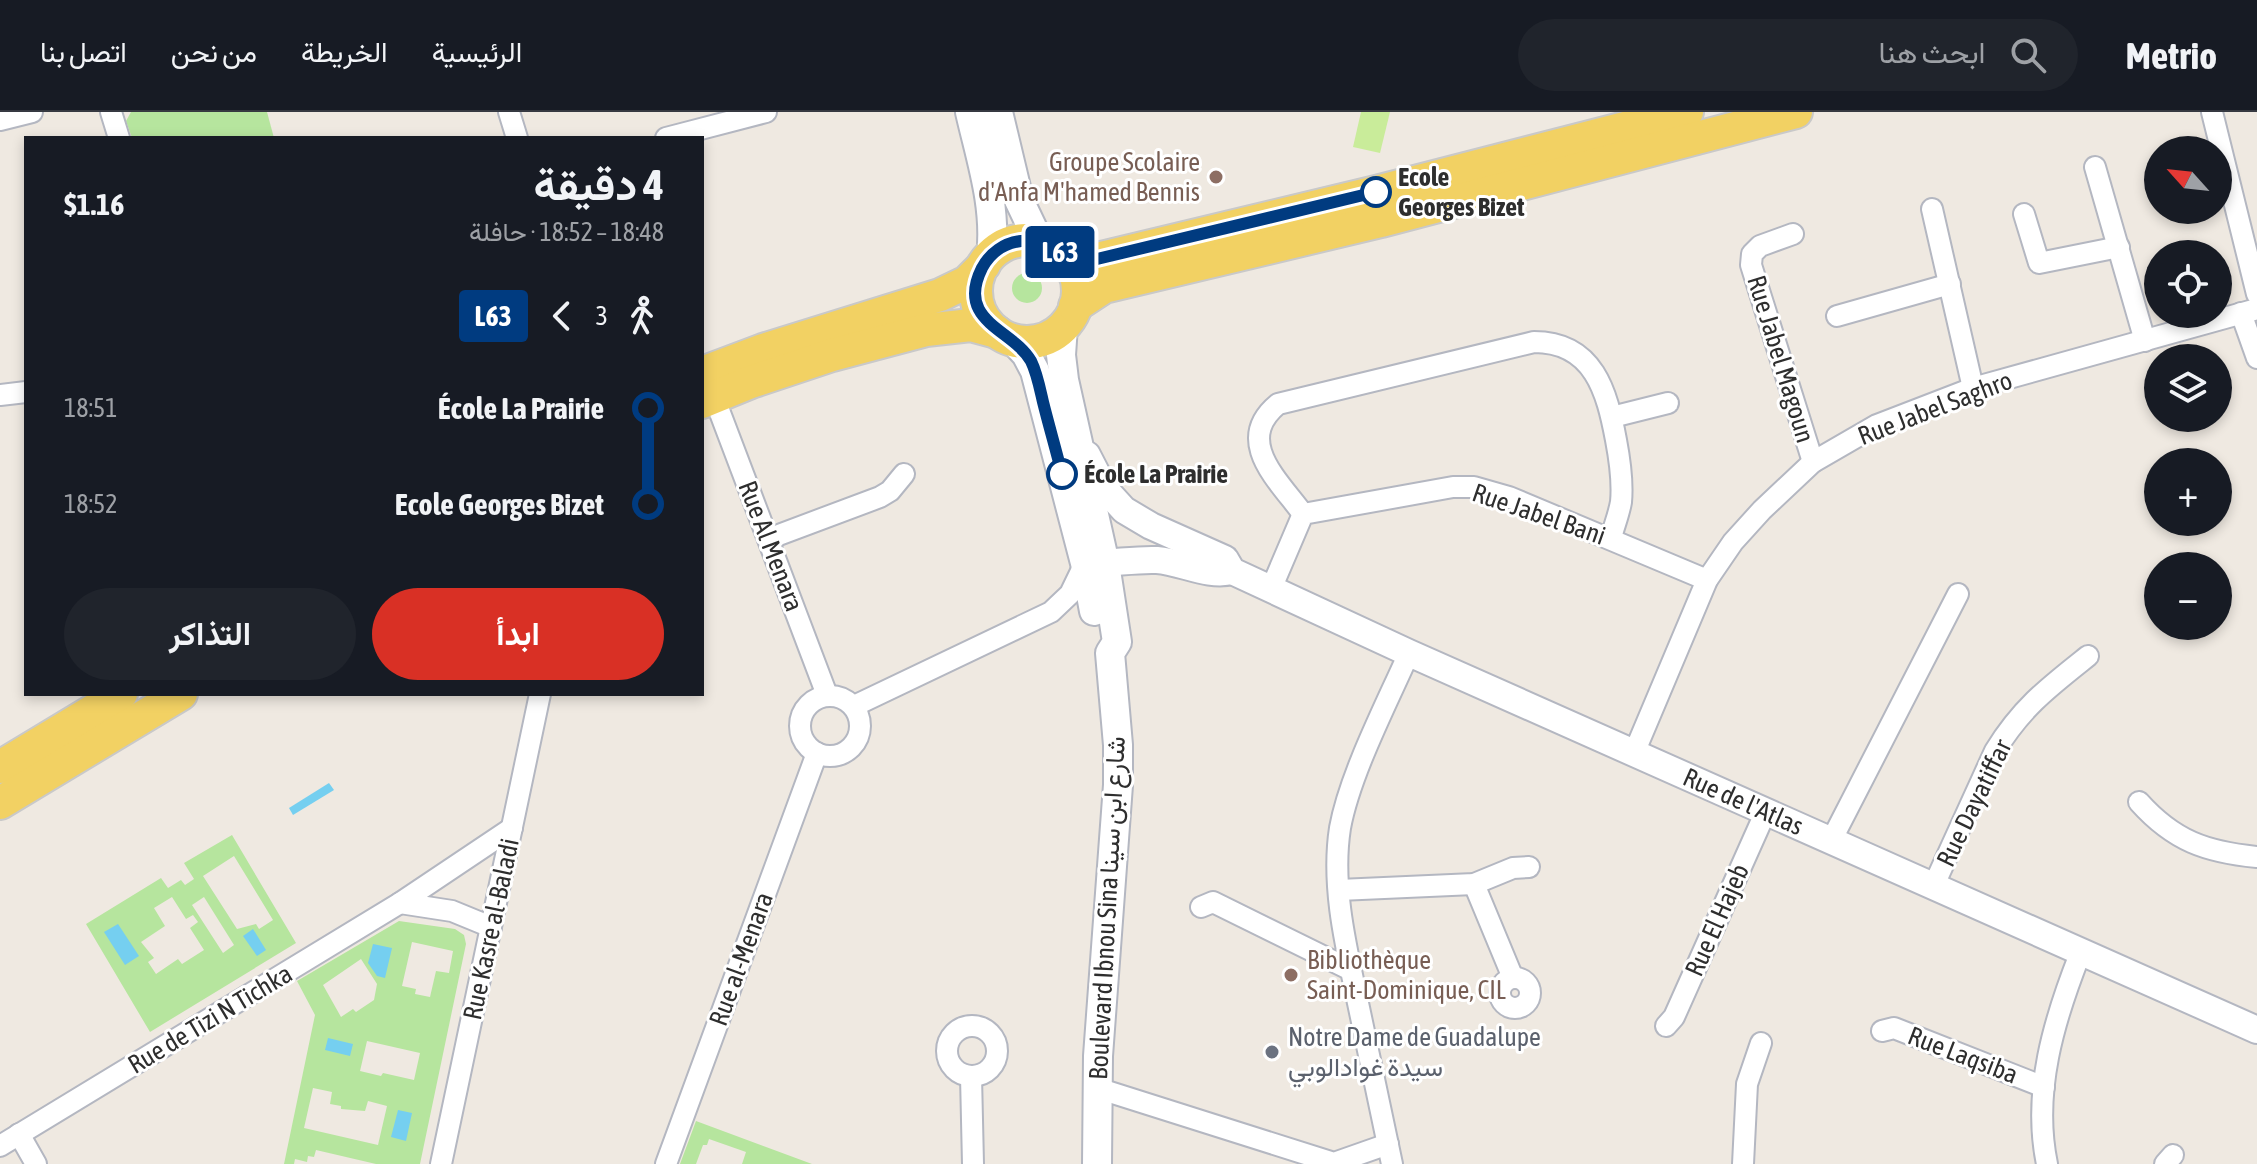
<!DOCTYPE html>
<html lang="ar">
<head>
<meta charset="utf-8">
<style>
	body { margin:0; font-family:"Asap Condensed",Vazirmatn,sans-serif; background:#20242c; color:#f1f3f6; direction:rtl; height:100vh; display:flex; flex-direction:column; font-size:30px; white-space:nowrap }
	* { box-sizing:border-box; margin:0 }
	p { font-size:26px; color:#9ea1a6 }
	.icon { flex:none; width:44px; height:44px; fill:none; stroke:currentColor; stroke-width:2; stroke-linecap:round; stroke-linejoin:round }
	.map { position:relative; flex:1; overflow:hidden; direction:ltr }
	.drawer { position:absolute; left:24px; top:24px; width:680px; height:560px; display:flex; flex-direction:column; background:#171b24; border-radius:0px; box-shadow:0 4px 12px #0003; direction:rtl }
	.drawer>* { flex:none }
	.badge { padding:0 16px; border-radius:6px; font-size:28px; line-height:52px }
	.needle { width:52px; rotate:297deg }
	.tools { position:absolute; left:2144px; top:24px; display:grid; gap:16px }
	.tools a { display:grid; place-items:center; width:88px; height:88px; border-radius:50%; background:#171b24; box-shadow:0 4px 12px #0003; font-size:40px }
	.map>.badge { position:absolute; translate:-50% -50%; box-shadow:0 0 0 4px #fff }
	.legs { display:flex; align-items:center; gap:12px; height:88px; padding:0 40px; font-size:26px }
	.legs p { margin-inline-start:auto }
	.head { display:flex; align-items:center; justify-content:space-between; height:136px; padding:0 40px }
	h1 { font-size:44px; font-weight:700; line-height:60px }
	.action { display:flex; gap:16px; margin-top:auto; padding:16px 40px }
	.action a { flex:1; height:92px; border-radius:48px; background:#d93025; color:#fff; font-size:32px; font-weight:700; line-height:92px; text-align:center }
	.action a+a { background:#20242c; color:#f1f3f6 }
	ul { padding:0 40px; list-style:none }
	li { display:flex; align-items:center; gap:28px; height:96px; font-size:30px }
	li i { display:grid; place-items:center; width:12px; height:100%; margin:0 10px; background:currentColor }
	li i::after { content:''; width:20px; height:20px; margin:-10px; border:6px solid; border-radius:50%; background:#171b24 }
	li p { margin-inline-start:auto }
	li:first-child i { background:linear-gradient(#0000 50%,currentColor 0) }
	li:last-child i { background:linear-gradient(currentColor 50%,#0000 0) }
	header { display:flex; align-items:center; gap:48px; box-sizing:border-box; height:112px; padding:0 40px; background:#171b24; border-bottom:2px solid #363941 }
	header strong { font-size:38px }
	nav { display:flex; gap:44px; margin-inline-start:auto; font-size:28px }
	.search { width:560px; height:72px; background:#20242c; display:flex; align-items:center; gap:20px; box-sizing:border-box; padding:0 28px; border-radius:44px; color:#9ea1a6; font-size:30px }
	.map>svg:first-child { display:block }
</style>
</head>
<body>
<header>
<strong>Metrio</strong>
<div class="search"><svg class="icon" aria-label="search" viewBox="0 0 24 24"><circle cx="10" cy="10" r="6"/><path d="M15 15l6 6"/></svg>ابحث هنا</div>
<nav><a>الرئيسية</a><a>الخريطة</a><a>من نحن</a><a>اتصل بنا</a></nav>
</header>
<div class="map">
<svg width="2257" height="1052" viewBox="0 0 2257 1052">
	<rect width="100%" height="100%" fill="#efe9e1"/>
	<g fill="#b6e59e" fill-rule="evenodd">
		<path d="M131 0H267L274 26H132L126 9Z"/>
		<circle cx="1027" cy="176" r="15"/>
		<path d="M232 723 296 831 150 920 86 812 161 766 168 776 181 768 185 773 194 767 184 751ZM234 744 273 808 259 817 256 812 237 817 203 764ZM172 785 186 807 193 803 198 810 190 816 204 838 182 852 178 847 156 862 148 850 154 846 141 830 165 814 154 796ZM204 785 234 833 223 841 192 793Z"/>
		<path d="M399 809 455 817 464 823 466 832 420 1052H376L316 1038 314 1045 308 1044 307 1050 295 1047 294 1052H284L315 903 297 869ZM412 830 453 839 449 861 436 859 430 885 415 882 416 877 402 874ZM361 847 377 872 374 888 356 900 353 897 341 905 323 873ZM367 929 420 941 414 968 383 961 381 964 360 959ZM313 976 332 980 330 992 341 994V997L365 999 368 989 387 994 378 1033 304 1016Z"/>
		<path d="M696 1009 812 1052H742L746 1040 709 1027 707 1033H703L696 1052H680Z"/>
	</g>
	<path fill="#c9ec9a" d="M1361 0H1390L1380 41 1353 35Z"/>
	<g fill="#75cff0">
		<path d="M329 671 334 678 293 703 289 696Z"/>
		<path d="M118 812 139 844 125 853 104 820Z"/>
		<path d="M253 817 266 838 257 844 243 824Z"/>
		<path d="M373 832 392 836 385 866 377 864 368 851Z"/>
		<path d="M328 926 353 932 350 944 325 938Z"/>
		<path d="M398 998 412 1001 406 1029 391 1025Z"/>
	</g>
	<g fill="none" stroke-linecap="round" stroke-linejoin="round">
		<g stroke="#b4b7c1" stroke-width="24">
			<g id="minor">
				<path d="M111 0 119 26"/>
				<path d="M509 0 517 26"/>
				<path d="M2212 0 2257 182"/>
				<path d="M0 8 32 0"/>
				<path d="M666 26 766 0"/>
				<path d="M2095 55 2145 229"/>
				<path d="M1932 97 1973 276"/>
				<path d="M2024 102 2039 151 2119 135"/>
				<path d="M1793 122 1760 134 1752 142 1751 153 1813 350"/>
				<path d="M2241 201 2257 246"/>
				<path d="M1837 204 1950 172"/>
				<path d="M0 283 26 280"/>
				<path d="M714 285 827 583"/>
				<path d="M1612 305 1668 291"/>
				<path d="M1303 402C1279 369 1233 329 1278 292L1534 230C1594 230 1607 280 1616 328 1620 349 1623 369 1621 390 1619 402 1614 414 1611 426"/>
				<path d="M768 427 880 385 890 379 904 362"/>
				<path d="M1271 477 1303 402 1453 375H1474L1509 385 1707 468"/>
				<circle cx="830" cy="614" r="30"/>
				<path d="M854 594 1051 500 1070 482 1085 451"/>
				<path d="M1634 641 1707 468 1733 430 1762 398 1813 350 1877 313 1973 276 2257 197"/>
				<path d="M2139 690C2174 729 2206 740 2257 745"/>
				<path d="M1831 729 1958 482"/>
				<path d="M1474 772 1513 866"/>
				<path d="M1933 775 1995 639C2022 595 2049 575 2088 544"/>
				<path d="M1339 778 1474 772 1513 756 1529 755"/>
				<path d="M400 791 452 799 491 815"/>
				<path d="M1201 795 1213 790 1351 858"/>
				<circle cx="1515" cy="881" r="15"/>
				<path d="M1666 914 1674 905 1766 699"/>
				<circle cx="972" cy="939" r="25"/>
				<path d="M1882 919 1894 916 2044 975"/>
				<path d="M971 964 973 1052"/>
				<path d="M1097 976 1334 1051 1388 1032"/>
				<path d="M19 1022 36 1052"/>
				<path d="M0 1034 400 791 512 716"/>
				<path d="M441 1052 540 582"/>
				<path d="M666 1052 817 641"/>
				<path d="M1392 1052C1381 998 1369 945 1358 891 1346 835 1331 774 1340 716 1350 662 1386 593 1409 541"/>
				<path d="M1743 1052 1747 972 1761 931"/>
				<path d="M2047 1052C2032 980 2054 908 2080 842"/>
				<path d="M2165 1052 2173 1043"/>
			</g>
		</g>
		<g stroke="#b4b7c1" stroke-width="30">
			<g id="tertiary">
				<path id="s1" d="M1087 343 1104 376 1124 398 1151 414 1225 447 1232 459 1409 541 2257 918"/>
				<path d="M1086 451C1110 452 1133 447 1157 448 1182 450 1208 465 1232 459"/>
			</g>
		</g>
		<g stroke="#b4b7c1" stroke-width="32">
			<g id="secondary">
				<path d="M970 0C981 48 997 95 991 144"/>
				<path d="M998 0 1019 88 1039 130"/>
				<path d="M1063 214 1061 243 1064 268 1105 452 1117 530 1110 541 1118 633V673L1098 944 1097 1052"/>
				<path d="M1012 227 1026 242 1035 259 1085 451 1094 499"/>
			</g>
		</g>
		<g stroke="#c9c9c9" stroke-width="36">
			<g id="primary">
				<circle cx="1027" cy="179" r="51"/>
				<path d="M1062 142 1097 147 1376 80 1687 0"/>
				<path d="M1075 194 1104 175 1381 109 1796 0"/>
				<path d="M702 261 763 238 940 183 967 170 984 153"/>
				<path d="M702 290 751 270 832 243 926 218 971 213 997 220"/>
				<path d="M0 655 121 582"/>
				<path d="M0 691 181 582"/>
			</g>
		</g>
		<use href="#minor" stroke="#fff" stroke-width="20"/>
		<use href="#tertiary" stroke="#fff" stroke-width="26"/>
		<use href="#secondary" stroke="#fff" stroke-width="28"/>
		<use href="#primary" stroke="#f2d163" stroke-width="32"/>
	</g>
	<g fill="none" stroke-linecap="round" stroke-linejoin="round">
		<g stroke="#fff" stroke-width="18">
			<path id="line-1" d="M1062 362C1056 338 1049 314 1043 290 1040 277 1037 261 1031 249 1013 217 955 210 982 156 990 141 1004 131 1021 129 1037 127 1047 133 1061 141 1071 147 1085 146 1097 147L1376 80"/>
		</g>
		<use href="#line-1" stroke="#003b80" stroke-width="12"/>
	</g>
	<g fill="#8d6e63" stroke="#fff" stroke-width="3">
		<circle cx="1216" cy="65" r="8"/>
		<circle cx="1291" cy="863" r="8"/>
	</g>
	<g fill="#fff" stroke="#003b80" stroke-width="4">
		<circle cx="1376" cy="80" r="14"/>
		<circle cx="1062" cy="362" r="14"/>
	</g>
	<circle fill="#6b7280" stroke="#fff" stroke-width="3" cx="1272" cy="940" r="8"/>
	<g text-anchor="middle" stroke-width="6" stroke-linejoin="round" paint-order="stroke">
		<g font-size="26" fill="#785e54" stroke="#fff" text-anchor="end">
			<text x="1200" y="59">Groupe Scolaire<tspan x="1200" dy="30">d'Anfa M'hamed Bennis</tspan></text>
			<text x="1307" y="857" text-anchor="start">Bibliothèque<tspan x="1307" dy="30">Saint-Dominique, CIL</tspan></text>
		</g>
		<g font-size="26" font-weight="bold" fill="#2e2e2e" stroke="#fff" text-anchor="start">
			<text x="1398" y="74">Ecole<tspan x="1398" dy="30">Georges Bizet</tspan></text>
			<text x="1084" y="371">École La Prairie</text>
		</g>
		<g font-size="26" fill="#2e2e2e" stroke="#fff">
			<text transform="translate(1781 247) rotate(73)" y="9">Rue Jabel Magoun</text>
			<text transform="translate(1935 296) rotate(-21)" y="9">Rue Jabel Saghro</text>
			<text transform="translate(1539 402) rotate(19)" y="9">Rue Jabel Bani</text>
			<text transform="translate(771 434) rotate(69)" y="9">Rue Al Menara</text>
			<text dy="9" stroke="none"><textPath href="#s1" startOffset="754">Rue de l'Atlas</textPath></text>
			<text transform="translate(1974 691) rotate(-64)" y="9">Rue Dayatiffar</text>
			<text transform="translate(1107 796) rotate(-87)" y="9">Boulevard Ibnou Sina شارع ابن سينا</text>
			<text transform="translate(1717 808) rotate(-66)" y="9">Rue El Hajeb</text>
			<text transform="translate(491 817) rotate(-78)" y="9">Rue Kasre al-Baladi</text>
			<text transform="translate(741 847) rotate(-70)" y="9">Rue al-Menara</text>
			<text transform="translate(210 907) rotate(-31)" y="9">Rue de Tizi N Tichka</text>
			<text transform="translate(1963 943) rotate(21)" y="9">Rue Laqsiba</text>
		</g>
		<g font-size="26" fill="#5b616d" stroke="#fff" text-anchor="start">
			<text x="1288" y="934">Notre Dame de Guadalupe<tspan x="1288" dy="30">سيدة غوادالوبي</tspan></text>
		</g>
	</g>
</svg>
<div class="tools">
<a><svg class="needle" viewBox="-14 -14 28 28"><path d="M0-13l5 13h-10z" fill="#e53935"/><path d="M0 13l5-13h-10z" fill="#9ea1a6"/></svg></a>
<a><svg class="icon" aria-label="locate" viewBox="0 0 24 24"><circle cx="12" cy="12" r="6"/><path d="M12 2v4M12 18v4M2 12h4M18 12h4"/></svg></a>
<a><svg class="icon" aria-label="layers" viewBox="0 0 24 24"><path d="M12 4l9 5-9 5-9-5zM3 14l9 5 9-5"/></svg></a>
<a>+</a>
<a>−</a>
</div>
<b class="badge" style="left:1060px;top:140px;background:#003b80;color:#fff">L63</b>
<section class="drawer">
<div class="head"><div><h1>4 دقيقة</h1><p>18:48 – 18:52 · حافلة</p></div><b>$1.16</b></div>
<div class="legs"><svg class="icon" aria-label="walk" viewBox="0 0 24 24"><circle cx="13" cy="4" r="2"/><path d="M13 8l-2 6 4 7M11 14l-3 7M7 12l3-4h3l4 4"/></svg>3<svg class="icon" aria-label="back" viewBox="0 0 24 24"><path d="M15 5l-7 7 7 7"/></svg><b class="badge" style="background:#003b80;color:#fff">L63</b></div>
<ul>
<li><i style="color:#003b80"></i><b>École La Prairie</b><p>18:51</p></li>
<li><i style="color:#003b80"></i><b>Ecole Georges Bizet</b><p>18:52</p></li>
</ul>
<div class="action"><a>ابدأ</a><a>التذاكر</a></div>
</section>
</div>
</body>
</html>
